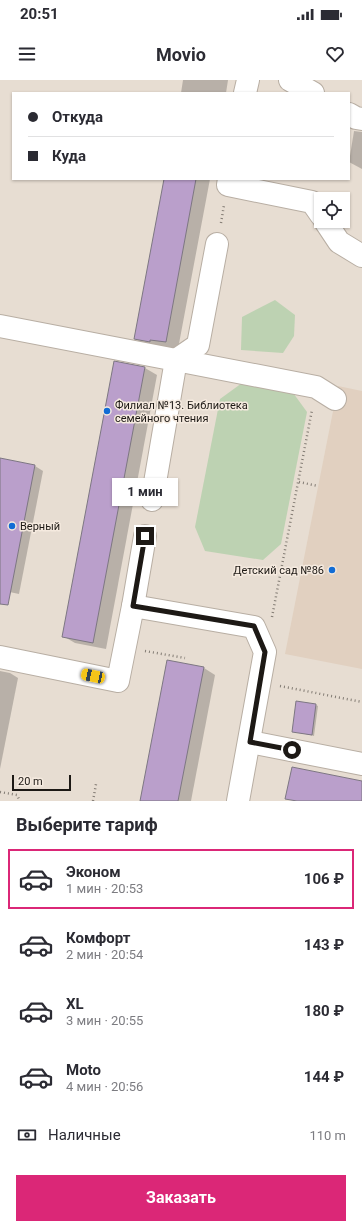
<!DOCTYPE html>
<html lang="ru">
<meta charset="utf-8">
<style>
:root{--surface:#fff;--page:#f2f2f3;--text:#2b2b33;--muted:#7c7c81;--line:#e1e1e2;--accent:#db2777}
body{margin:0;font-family:Roboto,sans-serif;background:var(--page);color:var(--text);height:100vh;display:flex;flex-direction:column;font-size:15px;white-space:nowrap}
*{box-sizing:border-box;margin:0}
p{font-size:13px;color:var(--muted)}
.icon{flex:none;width:22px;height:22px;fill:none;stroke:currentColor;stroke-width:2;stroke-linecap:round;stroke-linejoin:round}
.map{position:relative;height:721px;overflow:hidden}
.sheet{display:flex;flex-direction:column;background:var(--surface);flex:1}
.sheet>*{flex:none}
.banner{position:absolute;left:12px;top:12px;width:338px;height:88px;border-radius:0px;box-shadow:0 1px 3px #0004;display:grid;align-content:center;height:88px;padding:0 16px;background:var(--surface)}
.controls{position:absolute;left:314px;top:112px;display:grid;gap:8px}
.controls a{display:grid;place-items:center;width:36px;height:36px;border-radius:0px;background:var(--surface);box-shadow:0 1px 3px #0004;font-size:20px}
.scale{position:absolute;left:12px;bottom:10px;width:59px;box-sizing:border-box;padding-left:4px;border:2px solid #1d1915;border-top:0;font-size:11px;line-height:14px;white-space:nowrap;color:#1d1915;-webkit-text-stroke:3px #f5eadf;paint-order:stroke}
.end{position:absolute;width:18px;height:18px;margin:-9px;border:5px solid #1d1915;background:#fff;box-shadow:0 0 0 2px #fff}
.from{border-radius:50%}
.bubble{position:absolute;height:28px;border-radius:0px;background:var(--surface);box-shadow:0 1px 3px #0004;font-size:13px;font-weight:700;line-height:28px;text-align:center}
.car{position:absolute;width:12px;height:24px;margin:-12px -6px;border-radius:5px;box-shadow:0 0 3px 1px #0007;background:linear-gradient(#f5c518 24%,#345 0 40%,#f5c518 0 76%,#345 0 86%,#f5c518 0)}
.banner b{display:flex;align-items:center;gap:14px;height:38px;font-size:15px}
.banner b+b{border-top:1px solid var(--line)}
.banner i{width:10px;height:10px;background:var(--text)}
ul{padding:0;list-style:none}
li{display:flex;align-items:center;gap:12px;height:60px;margin:0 8px 6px;padding:0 8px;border:2px solid transparent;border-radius:0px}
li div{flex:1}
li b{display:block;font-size:15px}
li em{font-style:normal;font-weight:700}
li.active{border-color:var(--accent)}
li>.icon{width:36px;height:36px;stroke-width:1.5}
h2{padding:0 16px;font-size:18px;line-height:48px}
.pay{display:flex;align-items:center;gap:10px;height:44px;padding:0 16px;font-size:15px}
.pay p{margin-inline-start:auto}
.button{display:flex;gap:8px;margin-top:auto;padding:8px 16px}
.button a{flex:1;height:46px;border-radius:0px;background:var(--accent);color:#fff;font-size:16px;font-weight:700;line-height:46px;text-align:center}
.status{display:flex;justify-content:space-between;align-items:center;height:28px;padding:0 20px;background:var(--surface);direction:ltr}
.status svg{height:11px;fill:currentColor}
header{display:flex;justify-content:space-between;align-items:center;height:52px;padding:0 16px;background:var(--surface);font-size:18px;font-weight:700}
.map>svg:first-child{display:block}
.built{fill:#e1d0c0}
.green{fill:#bdd2b2}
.shadow{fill:#0003}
.building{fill:#ba9fcb;stroke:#7d7782}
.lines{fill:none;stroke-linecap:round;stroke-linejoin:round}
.minor-casing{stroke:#b8aea3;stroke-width:24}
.path{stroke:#837c74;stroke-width:2.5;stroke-dasharray:1 3;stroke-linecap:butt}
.minor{stroke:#fff;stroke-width:22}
.route{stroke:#1d1915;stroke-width:5}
.poi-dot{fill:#116cd5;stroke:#f5eadf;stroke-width:1.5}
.labels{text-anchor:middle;stroke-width:3;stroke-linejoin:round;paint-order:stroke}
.poi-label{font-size:11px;fill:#1d1915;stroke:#f5eadf;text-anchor:start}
</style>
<div class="status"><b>20:51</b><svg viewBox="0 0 49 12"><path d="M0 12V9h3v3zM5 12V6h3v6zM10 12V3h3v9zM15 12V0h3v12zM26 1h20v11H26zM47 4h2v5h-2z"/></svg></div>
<header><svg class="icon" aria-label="menu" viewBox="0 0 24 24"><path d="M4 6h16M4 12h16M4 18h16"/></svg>Movio<svg class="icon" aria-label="heart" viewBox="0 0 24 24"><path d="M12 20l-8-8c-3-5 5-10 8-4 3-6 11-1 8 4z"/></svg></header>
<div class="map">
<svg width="362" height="721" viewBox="0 0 362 721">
<rect width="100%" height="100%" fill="#e7ddd2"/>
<path class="built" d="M338,306L362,311V589L285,574Z"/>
<g class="green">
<path d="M275,220L295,235L294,256L283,273L241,270L242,237Z"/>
<path d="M242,303L291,310L307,332L281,464L263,480L205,471L195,447L220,319Z"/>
</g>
<g class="shadow">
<path d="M183,0H228L226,13H181Z"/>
<path d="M354,51L362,52V89L349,82Z"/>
<path d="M165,99H210L178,269L163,266L162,269L147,266L135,259Z"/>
<path d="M145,288L157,295L106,569L75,563L63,556Z"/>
<path d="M0,379L35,386L43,391L19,514L0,510Z"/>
<path d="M204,588L215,595L191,721H141Z"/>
<path d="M0,591L10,593L18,598L0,689Z"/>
<path d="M316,625L318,626L314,656L293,651Z"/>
</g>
<g class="building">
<path d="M164,99H196L166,262L150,260V262L134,259Z"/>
<path d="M114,281L145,287L93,563L62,557Z"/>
<path d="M0,378L35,385L8,525L0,524Z"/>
<path d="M167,580L204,587L178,721H140Z"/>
<path d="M296,621L316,624L312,655L292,652Z"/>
<path d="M292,687L362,701V721H297L285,719Z"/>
</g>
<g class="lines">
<g class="minor-casing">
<g id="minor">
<path d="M290,0L313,13"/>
<path d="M245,13L248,0"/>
<path d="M349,34L356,38L362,39"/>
<path d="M229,99L228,105L312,122L321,135"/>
<path d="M325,141L339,162L362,176"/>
<path d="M0,246L176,280L152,420"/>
<path d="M176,280L316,307L335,319"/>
<path d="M176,280L198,265L217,164"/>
<path d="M133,526L145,456"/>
<path d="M0,577L118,601L133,526L254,547L265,572L238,721"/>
<path d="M250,662L362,684"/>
</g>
</g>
<g class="path">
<path d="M221,143L224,125"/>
<path d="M299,402L318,406"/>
<path d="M272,537L312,330"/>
<path d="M145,571L185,578"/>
<path d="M280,606L362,622"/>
<path d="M0,712L17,715L20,721"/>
<path d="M93,721L96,704"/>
</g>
<use href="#minor" class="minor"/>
</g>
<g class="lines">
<path class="route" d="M145,456L133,526L254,546L265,572L250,662L292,670"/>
</g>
<g class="poi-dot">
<circle cx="107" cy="331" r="4"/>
<circle cx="12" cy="446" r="4"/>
<circle cx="332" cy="490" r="4"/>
</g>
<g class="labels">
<g class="poi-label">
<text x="115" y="329">Филиал №13. Библиотека<tspan x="115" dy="13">семейного чтения</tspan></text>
<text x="20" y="450">Верный</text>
<text x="324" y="494" text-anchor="end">Детский сад №86</text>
</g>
</g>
</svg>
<div class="controls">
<a><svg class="icon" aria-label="locate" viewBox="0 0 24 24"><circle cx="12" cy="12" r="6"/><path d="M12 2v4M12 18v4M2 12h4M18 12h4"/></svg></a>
</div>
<div class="scale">20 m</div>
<i class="end from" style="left:292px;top:670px"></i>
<i class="end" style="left:145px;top:456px"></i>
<div class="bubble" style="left:112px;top:398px;width:66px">1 мин</div>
<i class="car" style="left:93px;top:596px;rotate:282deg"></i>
<div class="banner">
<b><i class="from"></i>Откуда</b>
<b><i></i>Куда</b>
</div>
</div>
<section class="sheet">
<h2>Выберите тариф</h2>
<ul>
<li class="active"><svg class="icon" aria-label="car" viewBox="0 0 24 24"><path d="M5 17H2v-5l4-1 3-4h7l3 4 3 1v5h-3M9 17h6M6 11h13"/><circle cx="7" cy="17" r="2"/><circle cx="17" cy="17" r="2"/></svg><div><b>Эконом</b><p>1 мин · 20:53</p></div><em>106 ₽</em></li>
<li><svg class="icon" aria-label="car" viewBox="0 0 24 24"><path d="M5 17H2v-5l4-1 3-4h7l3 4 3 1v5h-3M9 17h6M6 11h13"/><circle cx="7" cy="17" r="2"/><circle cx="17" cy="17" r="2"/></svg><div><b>Комфорт</b><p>2 мин · 20:54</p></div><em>143 ₽</em></li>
<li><svg class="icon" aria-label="car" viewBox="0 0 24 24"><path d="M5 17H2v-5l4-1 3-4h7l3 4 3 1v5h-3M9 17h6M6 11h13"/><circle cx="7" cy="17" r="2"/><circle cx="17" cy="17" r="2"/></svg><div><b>XL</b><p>3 мин · 20:55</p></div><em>180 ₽</em></li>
<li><svg class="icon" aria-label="car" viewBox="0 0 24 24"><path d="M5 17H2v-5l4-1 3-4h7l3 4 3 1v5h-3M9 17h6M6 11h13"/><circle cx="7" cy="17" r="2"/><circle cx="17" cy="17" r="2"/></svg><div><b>Moto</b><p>4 мин · 20:56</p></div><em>144 ₽</em></li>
</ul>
<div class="pay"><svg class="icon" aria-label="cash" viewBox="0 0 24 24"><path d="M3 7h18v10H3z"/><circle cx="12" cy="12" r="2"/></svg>Наличные<p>110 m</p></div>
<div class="button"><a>Заказать</a></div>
</section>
